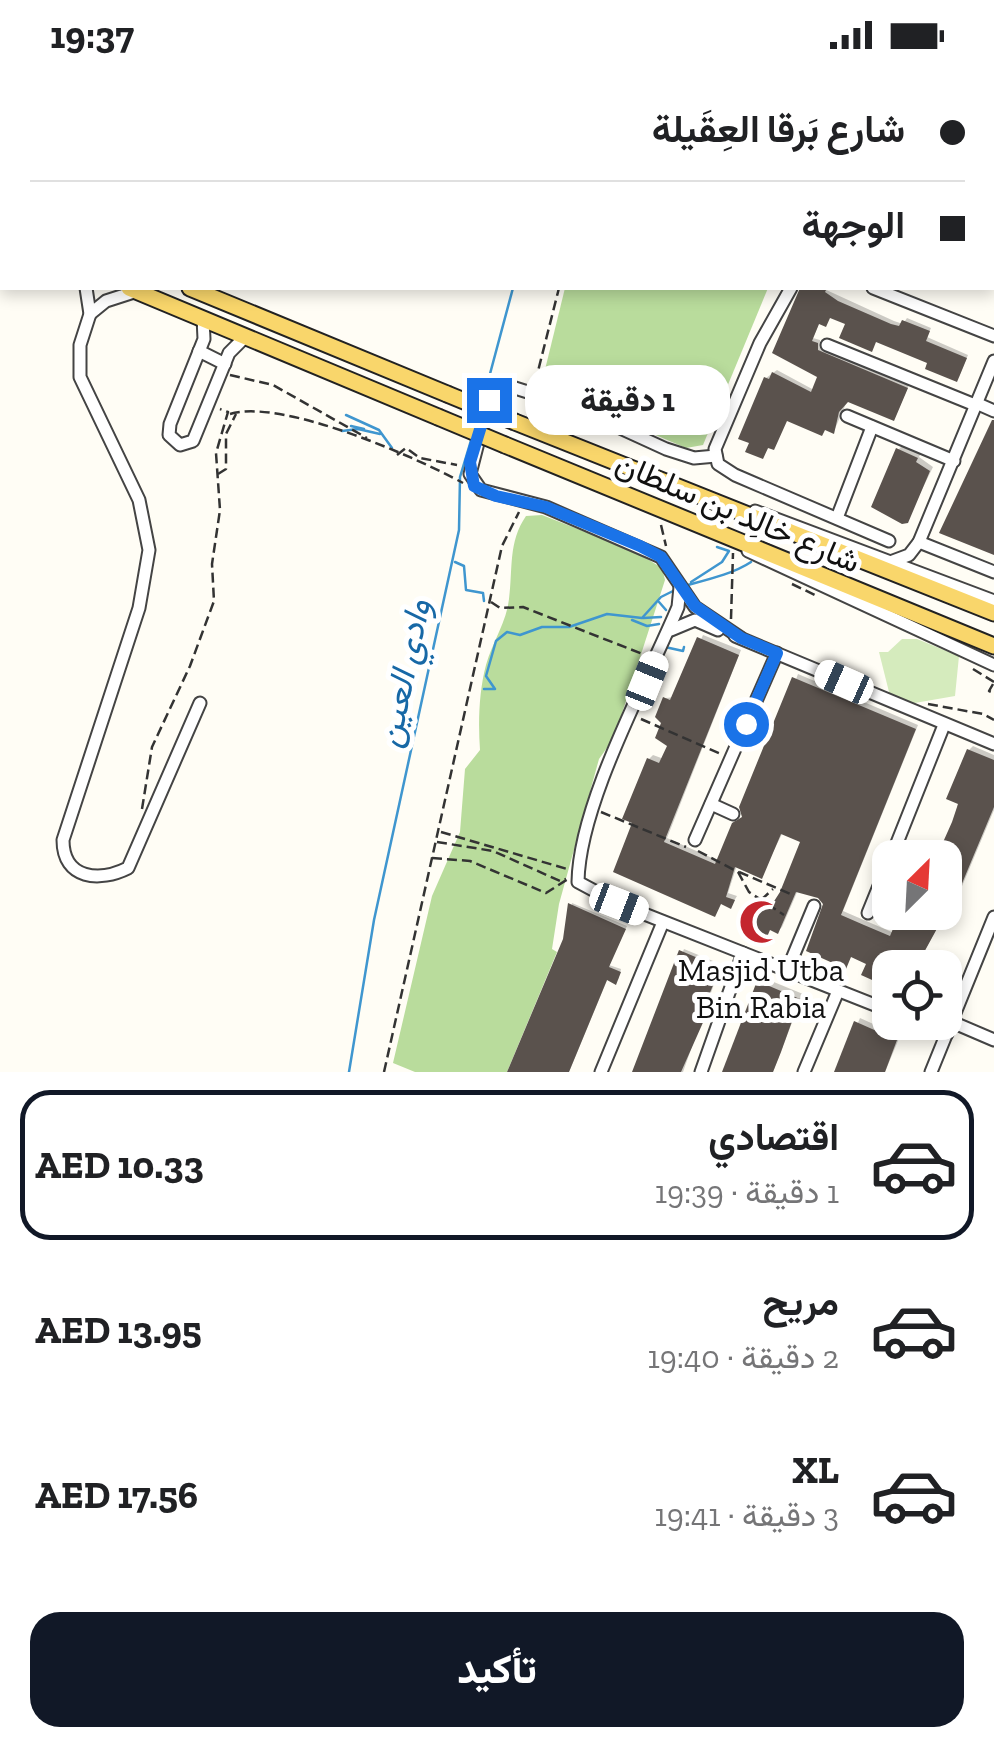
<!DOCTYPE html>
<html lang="ar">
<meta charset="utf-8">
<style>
:root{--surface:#fff;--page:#f6f6f6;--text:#202124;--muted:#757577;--line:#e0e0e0;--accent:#111827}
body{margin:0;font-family:"Zilla Slab",Vazirmatn,serif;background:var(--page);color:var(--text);direction:rtl;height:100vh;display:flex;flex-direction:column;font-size:38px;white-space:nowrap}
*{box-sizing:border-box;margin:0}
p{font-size:32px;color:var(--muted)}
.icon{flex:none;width:55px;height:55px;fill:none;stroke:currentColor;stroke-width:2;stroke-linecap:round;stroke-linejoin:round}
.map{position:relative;height:1002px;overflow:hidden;direction:ltr}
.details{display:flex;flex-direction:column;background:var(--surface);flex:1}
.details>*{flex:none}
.top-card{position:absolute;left:0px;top:0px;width:995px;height:220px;box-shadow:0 5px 15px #0003;direction:rtl;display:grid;align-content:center;height:220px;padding:0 30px;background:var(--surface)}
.needle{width:65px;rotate:24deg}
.fabs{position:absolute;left:872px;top:770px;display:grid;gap:20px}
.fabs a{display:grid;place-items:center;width:90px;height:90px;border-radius:20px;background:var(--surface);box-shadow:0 5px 15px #0003;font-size:50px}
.end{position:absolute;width:45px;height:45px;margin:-22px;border:12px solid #1a73e8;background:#fff;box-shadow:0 0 0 5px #fff}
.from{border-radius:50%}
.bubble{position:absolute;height:70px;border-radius:30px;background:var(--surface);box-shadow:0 5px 15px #0003;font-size:32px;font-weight:800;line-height:70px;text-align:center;direction:rtl}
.car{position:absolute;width:30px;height:60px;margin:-30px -15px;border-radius:12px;box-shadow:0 0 8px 2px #0007;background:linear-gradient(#fff 24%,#345 0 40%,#fff 0 76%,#345 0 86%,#fff 0)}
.top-card b{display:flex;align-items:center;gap:35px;height:95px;font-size:38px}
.top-card b+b{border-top:2px solid var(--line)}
.top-card i{width:25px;height:25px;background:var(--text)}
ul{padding:18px 0 0;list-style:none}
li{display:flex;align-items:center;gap:30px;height:150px;margin:0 20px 15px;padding:0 10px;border:5px solid transparent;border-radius:30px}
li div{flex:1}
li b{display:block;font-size:38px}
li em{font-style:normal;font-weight:800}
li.current{border-color:var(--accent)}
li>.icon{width:90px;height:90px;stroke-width:1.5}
.action{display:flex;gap:20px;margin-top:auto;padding:20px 30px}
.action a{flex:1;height:115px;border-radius:30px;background:var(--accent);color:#fff;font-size:40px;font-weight:800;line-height:115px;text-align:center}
.status{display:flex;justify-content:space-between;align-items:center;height:70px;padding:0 50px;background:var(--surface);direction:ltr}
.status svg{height:28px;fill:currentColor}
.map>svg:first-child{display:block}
.green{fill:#d5ebbd}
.forest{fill:#b9dc9c}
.shadow{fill:#0003}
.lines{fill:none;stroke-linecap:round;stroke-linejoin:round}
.stream{stroke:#3f96cf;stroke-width:2.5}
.building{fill:#5a524d}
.minor-casing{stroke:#444;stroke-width:15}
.major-casing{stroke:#222;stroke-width:19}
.path{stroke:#333;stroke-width:2.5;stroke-dasharray:10 5;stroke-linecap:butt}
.minor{stroke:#fff;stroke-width:11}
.major{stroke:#f9d66b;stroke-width:15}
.major-bridge-casing{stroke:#222;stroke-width:19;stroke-linecap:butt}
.major-bridge{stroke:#f9d66b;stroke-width:15}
.route{stroke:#1a73e8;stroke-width:12}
.labels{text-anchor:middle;stroke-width:10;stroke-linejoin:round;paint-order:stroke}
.street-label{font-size:32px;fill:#111;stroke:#fff}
.poi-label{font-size:32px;fill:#111;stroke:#fff}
.water-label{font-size:35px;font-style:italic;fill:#1768a6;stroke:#fff}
</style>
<div class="status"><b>19:37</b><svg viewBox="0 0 49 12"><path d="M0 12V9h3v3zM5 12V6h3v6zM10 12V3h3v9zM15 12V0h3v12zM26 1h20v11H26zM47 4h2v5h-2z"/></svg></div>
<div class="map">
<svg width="994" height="1002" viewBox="0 0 994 1002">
<rect width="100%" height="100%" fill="#fffdf5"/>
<path class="green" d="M902,569H917L959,586L955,626L909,634L890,626L879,582H888Z"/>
<g class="forest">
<path d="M618,0H872L618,2Z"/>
<path d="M565,218H768L703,375L686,378L541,316Z"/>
<path d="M542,445L634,481L662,498L665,510L614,668L599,689L559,834L552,879L557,882L507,1002H415L393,993L432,826L460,762L465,699L480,680C478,652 479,621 486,595C492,573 507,551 509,529C513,499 508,472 526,446Z"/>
</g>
<g class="shadow">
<path d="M893,0H952L958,2H892Z"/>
<path d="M803,218H822L894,251L903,254L907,248L931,258L927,267L968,285L959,307L831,245L826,254L820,251L813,268L820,270V278L909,315L896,345L848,329L834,361L788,348L765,383L766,308L777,300L814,320L820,306L775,282Z"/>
<path d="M902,376L921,383L919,387L933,397L907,450L898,380Z"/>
<path d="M703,565L741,580L667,768L719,791L744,746L798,604L918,655L843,841L894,863L945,842V788L929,774L933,770L945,775L954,753L969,680L973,676L994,685V740L952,840L945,843L924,882L931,885L925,898H890V914L865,904L869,892L852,885L845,896L820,826L798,820L782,857L778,861L771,858L766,864L758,835L762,831L774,836L803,771L783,762L761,806L737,795L728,823L737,826L731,836L635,751L649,689L653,685L664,689L670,675L664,652L666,628L674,627Z"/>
<path d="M572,833L627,856L609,895L621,899L618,910L608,908L569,1002H511L566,870Z"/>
<path d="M684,879L713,891L712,900L718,903L683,1002H634Z"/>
<path d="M764,908L803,924L773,1002L759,913Z"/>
<path d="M860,948L900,966L885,1002H836Z"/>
</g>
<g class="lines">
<g class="stream">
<path d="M571,2V0"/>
<path d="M483,330L513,218"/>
<path d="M346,345L379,360L392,378"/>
<path d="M351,356L364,359"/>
<path d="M342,361L358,359L380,364"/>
<path d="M455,492L464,496L466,520L483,523L484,531"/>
<path d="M691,512L722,492L729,481L717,477"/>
<path d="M684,516C706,510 733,504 751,492"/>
<path d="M659,532L666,540"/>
<path d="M643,548L661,547"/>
<path d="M632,550L647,556L659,554"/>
<path d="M665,577L683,581L684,577"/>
<path d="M484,619H495L486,606L496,571L507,562L520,565L542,557H569L607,544L642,548L661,527L677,519"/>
<path d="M349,1002L374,850L459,460L460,407L472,367"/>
</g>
</g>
<g class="building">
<path d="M800,218H827L825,222L838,231L891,254L899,256L902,250L930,261L926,271L967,288L957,312L925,299L927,293L876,272L872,282L839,268L845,254L830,248L826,257L819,254L812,271L818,273V280L908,318L894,351L848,332L839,342L834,364L825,360L822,366L787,351L774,380L768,378L763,389L745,382L749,373L738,369L764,307L769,309L772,302L811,322L817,307L772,283Z"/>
<path d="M992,350H994V485L939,463Z"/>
<path d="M896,378L918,388L916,392L930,401L908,453L902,454L871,437Z"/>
<path d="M697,567L739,585L664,772L715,794L732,753L742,747L739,737L792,607L916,659L841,845L864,855L890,866L900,842H945V788H921L927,773L940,779L952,752L958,734L946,729L967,679L994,690V737L945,854V844L922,886L929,889L925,898H890V907L885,905L881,914L861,905L866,894L851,887L846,899L806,881L823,834L818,828L796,822L778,864L770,860L767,867L745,858L756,834L769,839L780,822L800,772L781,764L762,809L735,797L726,827L735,830L731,839L721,834L715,847L613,802L632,753L622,749L647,688L659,693L667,676L655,668L661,653L655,647L663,627L670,630Z"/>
<path d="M568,833L626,859L609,897L621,902L616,915L607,910L569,1002H507L563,869Z"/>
<path d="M679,880L712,894L711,903L717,906L700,946L705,948L681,1002H632Z"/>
<path d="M757,911L800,929L781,982L773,1002H722Z"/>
<path d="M854,951L897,970L885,1002H834Z"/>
</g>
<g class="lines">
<g class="minor-casing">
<g id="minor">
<path d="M981,0L982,2"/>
<path d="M221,2L222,0"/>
<path d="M281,2L282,0"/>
<path d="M315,2L316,0"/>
<path d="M879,2L880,0"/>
<path d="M992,124L994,125"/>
<path d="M0,184L2,182"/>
<path d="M86,218L90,244L80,275V307L139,430L149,480L139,538L63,770C63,810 100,812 128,798L200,633"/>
<path d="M791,218L760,273L715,379L718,394L735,405L889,471"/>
<path d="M873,218L994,266"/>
<path d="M90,244L106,231L137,221"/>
<path d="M203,248L204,269L170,354L169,365L180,375L193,371L229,283L246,266"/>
<path d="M827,275L975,335"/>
<path d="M199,281L225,294"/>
<path d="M976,333L994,341"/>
<path d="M847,346L954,391"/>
<path d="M716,386L694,388L666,379L572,336L515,318L499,322L489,330L470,404L481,420L546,437L661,487L695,537L741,568"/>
<path d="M755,441L994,531"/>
<path d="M837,448L872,357"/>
<path d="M919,472L994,502"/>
<path d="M748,481L994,595"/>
<path d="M893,491L909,485L919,472L994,291"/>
<path d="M680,517L678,537C647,611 579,734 578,812L619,834L890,941"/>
<path d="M671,560L695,550L718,560"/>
<path d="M735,566L994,674"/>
<path d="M711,734L733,744"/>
<path d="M695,770L777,583"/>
<path d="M891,788L944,655"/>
<path d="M868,843L890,789"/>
<path d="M787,901L814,836"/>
<path d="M918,952L947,964"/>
<path d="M952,952L994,970"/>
<path d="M601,1002L663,852"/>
<path d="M701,1002L743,883"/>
<path d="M804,1002L838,921"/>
<path d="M931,1002L994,847"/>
</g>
</g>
<g class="major-casing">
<g id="major">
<path d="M0,141L2,142"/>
<path d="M0,164L2,165"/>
<path d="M129,218L438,347"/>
<path d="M190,218L447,324"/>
<path d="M515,352L994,543"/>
<path d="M505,375L994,576"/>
</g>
</g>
<g class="path">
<path d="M612,2L613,0"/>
<path d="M992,19L994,21"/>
<path d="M0,91L2,92"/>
<path d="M230,305L273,315L367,368"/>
<path d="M535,313L559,218"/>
<path d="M230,344C282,328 418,388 463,413"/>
<path d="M397,385L406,378L420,388L457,395"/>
<path d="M218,404L226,399V364L236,344"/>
<path d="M661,455L666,476"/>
<path d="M792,514L817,526"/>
<path d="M491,532L500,538L523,537L645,585"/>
<path d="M731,549L733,483"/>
<path d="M973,599L994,612"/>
<path d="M993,614L989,621L994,623"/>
<path d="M928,634L983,644L994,650"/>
<path d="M641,649L721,684"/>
<path d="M142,739L152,677L190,596L214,531L212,494L220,440L216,383L228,342L220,339"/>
<path d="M601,742L686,777"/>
<path d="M441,762L567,799"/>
<path d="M437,772L493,781L560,811L566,809"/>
<path d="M698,781L738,802L749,822L784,845"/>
<path d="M432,788L470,791L546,823L568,809"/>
<path d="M739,802L793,825"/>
<path d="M761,830L773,819"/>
<path d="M384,1002L502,476L519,442"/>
</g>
<use href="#minor" class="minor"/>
<use href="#major" class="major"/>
<g class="major-bridge-casing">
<g id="major-bridge">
<path d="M447,324L515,352"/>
<path d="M438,347L505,375"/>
</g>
</g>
<use href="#major-bridge" class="major-bridge"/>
</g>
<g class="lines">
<path class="route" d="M489,330L470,392L474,416L496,426L546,437L640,476L661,487L695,536L741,568L777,583L746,654"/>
</g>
<defs>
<g id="mosque-bare" transform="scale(3.45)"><path d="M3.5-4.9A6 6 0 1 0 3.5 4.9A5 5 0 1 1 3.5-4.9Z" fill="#c4262e" stroke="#fff" stroke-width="2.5" paint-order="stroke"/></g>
</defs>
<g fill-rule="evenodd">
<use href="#mosque-bare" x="761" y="852"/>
</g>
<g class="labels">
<g class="street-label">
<text transform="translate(738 442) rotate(23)" y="11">شارع خالِد بن سلطان</text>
</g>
<g class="poi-label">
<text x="761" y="911">Masjid Utba<tspan x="761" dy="37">Bin Rabia</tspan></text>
</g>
<g class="water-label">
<text transform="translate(403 603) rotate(-78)" y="12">وادي العين</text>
</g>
</g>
</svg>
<div class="fabs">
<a><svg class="needle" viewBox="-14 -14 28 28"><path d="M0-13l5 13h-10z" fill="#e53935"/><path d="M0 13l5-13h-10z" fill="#757577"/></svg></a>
<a><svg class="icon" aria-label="locate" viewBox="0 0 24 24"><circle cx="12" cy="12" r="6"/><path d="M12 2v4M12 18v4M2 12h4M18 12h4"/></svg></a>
</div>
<i class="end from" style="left:746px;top:654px"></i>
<i class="end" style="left:489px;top:330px"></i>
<div class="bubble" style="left:525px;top:295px;width:205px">1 دقيقة</div>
<i class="car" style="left:647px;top:611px;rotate:22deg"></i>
<i class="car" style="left:844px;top:612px;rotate:294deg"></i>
<i class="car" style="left:619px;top:834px;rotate:111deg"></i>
<div class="top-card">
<b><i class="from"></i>شارع بَرقا العِقَيلة</b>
<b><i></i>الوجهة</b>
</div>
</div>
<section class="details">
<ul>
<li class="current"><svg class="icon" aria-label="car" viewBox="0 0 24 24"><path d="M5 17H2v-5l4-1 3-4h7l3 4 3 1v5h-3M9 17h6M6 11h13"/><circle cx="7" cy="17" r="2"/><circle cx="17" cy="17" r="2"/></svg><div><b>اقتصادي</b><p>1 دقيقة · 19:39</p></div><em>AED 10.33</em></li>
<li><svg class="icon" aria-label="car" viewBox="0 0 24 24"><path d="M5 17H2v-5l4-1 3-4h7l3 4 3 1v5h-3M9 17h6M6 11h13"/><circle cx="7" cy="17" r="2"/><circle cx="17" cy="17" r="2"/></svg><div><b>مريح</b><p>2 دقيقة · 19:40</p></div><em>AED 13.95</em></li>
<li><svg class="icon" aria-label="car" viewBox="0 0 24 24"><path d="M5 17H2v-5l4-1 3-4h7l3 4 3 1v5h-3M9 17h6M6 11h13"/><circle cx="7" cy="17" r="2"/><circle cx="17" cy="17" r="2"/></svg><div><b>XL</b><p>3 دقيقة · 19:41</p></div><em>AED 17.56</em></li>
</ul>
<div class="action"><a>تأكيد</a></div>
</section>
